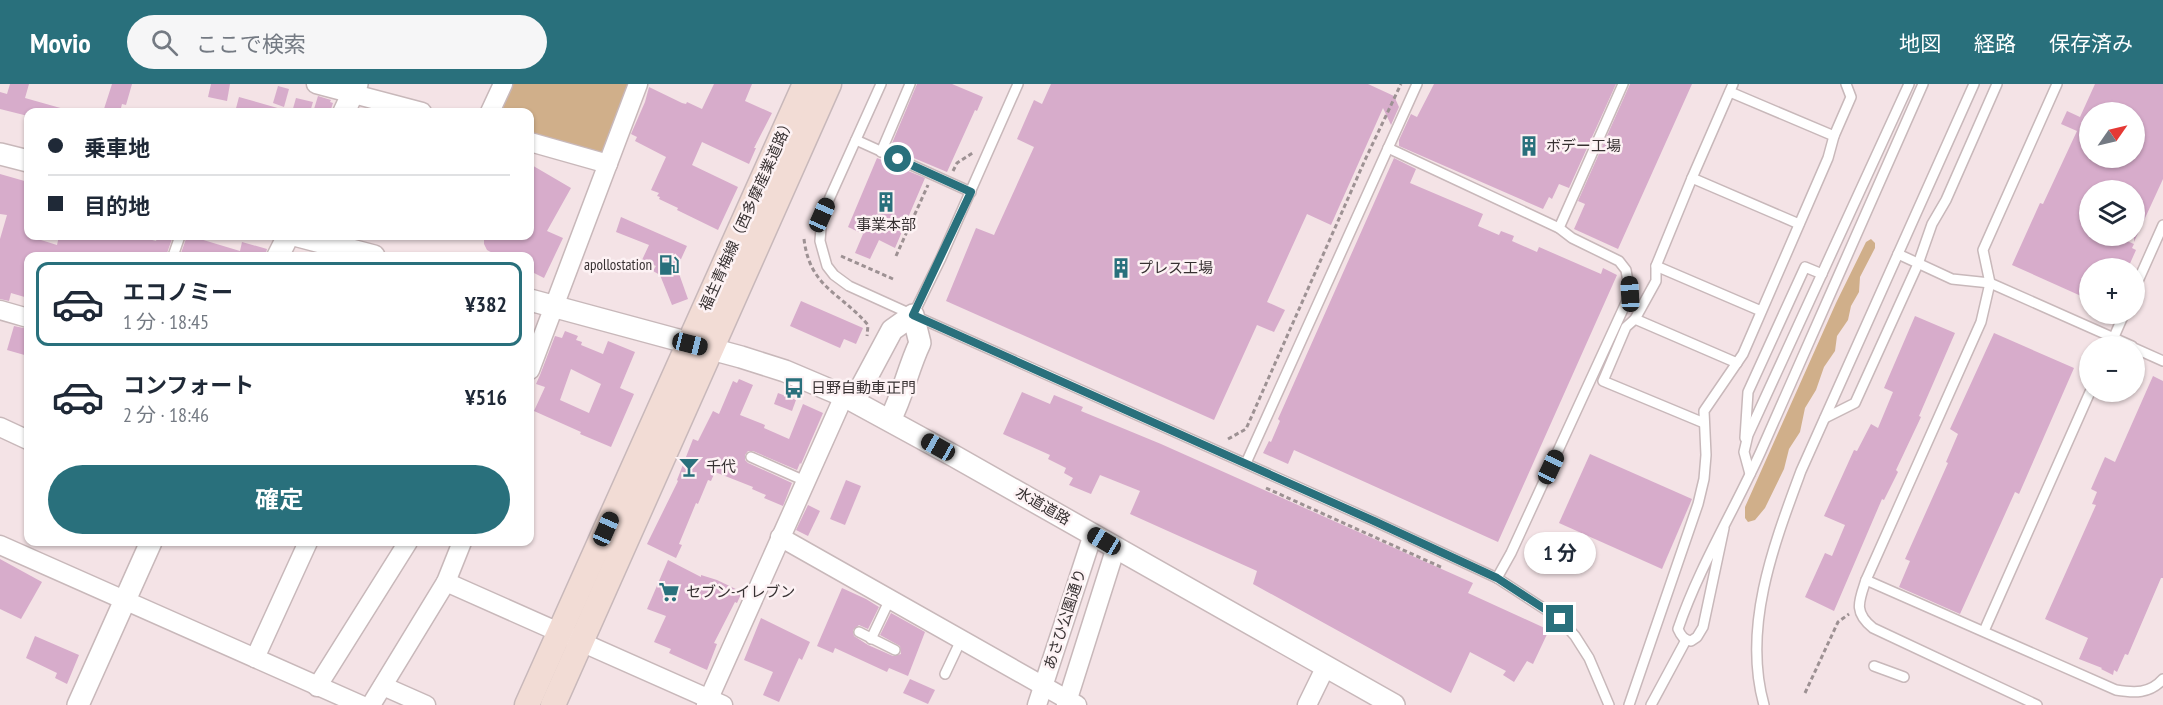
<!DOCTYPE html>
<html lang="ja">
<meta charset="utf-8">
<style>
:root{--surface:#fff;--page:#f6f6f7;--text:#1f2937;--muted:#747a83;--line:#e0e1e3;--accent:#29707c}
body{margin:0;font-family:"PT Sans Narrow","Noto Sans JP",sans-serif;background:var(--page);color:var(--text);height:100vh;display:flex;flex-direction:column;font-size:22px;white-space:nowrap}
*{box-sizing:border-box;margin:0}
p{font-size:20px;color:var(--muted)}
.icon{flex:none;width:33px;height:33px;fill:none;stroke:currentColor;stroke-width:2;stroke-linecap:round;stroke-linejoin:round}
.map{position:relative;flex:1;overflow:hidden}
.drawer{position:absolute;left:24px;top:168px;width:510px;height:294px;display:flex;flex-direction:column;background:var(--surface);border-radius:12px;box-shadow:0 2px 4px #0004}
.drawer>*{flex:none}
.guide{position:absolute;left:24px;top:24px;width:510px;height:132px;border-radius:12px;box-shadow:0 2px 4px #0004;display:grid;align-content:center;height:132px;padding:0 24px;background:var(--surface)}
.needle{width:39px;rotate:56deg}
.controls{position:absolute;left:2079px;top:18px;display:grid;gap:12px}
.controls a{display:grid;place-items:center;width:66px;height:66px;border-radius:50%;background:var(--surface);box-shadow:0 2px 4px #0004;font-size:30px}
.end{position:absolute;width:27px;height:27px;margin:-14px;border:8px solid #29707c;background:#fff;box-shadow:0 0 0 3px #fff}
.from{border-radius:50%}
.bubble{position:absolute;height:42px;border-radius:21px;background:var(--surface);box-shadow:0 2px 4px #0004;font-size:20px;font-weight:700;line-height:42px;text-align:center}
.car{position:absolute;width:18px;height:36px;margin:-18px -9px;border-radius:8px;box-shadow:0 0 4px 2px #0007;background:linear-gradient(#222 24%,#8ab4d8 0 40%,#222 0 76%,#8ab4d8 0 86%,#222 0)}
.guide b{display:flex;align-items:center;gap:21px;height:57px;font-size:22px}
.guide b+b{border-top:2px solid var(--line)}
.guide i{width:15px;height:15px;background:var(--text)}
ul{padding:10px 0 0;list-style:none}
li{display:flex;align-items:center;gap:18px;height:84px;margin:0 12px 9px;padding:0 12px;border:3px solid transparent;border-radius:12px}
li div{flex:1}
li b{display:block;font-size:22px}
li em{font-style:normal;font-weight:700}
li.active{border-color:var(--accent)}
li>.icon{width:54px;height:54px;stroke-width:1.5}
.cta{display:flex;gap:12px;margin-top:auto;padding:12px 24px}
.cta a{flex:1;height:69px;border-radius:36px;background:var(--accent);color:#fff;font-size:24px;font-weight:700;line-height:69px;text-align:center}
header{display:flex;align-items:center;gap:36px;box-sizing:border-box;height:84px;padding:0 30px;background:var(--accent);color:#fff}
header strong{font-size:28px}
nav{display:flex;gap:33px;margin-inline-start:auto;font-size:21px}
.search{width:420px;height:54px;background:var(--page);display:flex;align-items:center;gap:15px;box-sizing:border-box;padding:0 21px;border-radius:33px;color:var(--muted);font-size:22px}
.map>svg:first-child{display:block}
.green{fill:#d0af8a}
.building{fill:#d7accb;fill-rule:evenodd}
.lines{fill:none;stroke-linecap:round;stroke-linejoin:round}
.service-casing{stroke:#c8b8ba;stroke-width:12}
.minor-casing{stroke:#c8b8ba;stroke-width:21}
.tertiary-casing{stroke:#c8b8ba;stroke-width:24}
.secondary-casing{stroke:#c8b8ba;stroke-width:27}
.path{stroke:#9d9193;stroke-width:3;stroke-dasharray:4.5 3;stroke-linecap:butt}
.service{stroke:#fff;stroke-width:9}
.minor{stroke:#fff;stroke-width:18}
.tertiary{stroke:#fff;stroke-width:21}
.secondary{stroke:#f2dcd5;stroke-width:24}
.route{stroke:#29707c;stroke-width:8}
.labels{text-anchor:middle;stroke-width:5;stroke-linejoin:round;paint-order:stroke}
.poi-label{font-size:15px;fill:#373132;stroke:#fdf2f4;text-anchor:start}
.street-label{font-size:15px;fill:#373132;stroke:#fdf2f4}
</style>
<header>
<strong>Movio</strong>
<div class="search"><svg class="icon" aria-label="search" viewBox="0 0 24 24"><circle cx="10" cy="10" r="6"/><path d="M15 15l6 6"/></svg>ここで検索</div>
<nav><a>地図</a><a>経路</a><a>保存済み</a></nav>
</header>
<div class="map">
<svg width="2163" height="621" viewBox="0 0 2163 621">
<rect width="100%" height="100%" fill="#f4e3e6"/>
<g class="green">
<path d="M511,0H630L605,66L599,70L530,50V28H498Z"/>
<path d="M1871,155L1875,159V164L1860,193L1859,208L1851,222L1848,236L1837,252L1835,267L1824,283L1816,306L1805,324L1800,348L1789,365L1784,385L1765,424L1755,436L1748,438L1745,434V423L1836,219L1866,158Z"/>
</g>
<g class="building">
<path d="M10,0H29L25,14L64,25L63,28H28V32L0,25V8L7,10Z"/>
<path d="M112,0H132L126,21L122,20L120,28H103Z"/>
<path d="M211,0H230L227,17L208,13Z"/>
<path d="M714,0H752L745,17L772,29L754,64H756L749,80L702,58L692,81L738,103L718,146L677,126L678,124L659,115L660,113L657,112L659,109L651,106L666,73L635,57L637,53L631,50L645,18L649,3L682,19L686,20L687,18L702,25Z"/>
<path d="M917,0H952L983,13L977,27L975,26L947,88L890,64Z"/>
<path d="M1051,0H1368L1394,12L1399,23L1391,41L1383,24L1331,141L1307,130L1267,218L1285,226L1274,248L1257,241L1214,336L946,217L976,144L994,151L1034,63L1017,55L1034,16L1042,20Z"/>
<path d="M1434,0H1616L1569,104L1559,100L1552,115L1549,113L1543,125L1399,62V56L1411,30L1417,33Z"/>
<path d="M1630,0H1692L1618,165L1574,145L1585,120L1578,117Z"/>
<path d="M2095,0H2163V95L2134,158V106H2090V152H2115L2134,160L2132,164L2136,166L2128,184H2090V216L2012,181L2040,119L2043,120L2077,47L2061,40L2067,27L2080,33ZM2090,28H2134V74H2090Z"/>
<path d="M278,2L289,5L284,23L273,19Z"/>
<path d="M318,12L331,16L330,18L333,19L330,28L314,25Z"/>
<path d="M239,13L281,25L280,28H235Z"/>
<path d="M296,14L313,18L310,28H292Z"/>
<path d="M877,74L925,94L895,164L879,156L870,175L855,169L863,150L848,143Z"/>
<path d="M1394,74L1416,85L1410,99L1483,130L1478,142L1499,151L1501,147L1514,152L1512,157L1537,168L1539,163L1601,190L1603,184L1617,191L1498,458L1294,366L1288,380L1263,369L1269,357L1271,358L1280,337L1278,335Z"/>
<path d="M530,80L571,104L547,147L563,154L544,194L530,187V172H498L487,166L484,160V152H530Z"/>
<path d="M0,90L28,98V152L57,161L59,152H137L156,157L158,152H173L166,172H28V214L11,209L9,217L0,215V155L7,131L0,130Z"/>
<path d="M621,133L687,162L677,184L688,215L672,221L660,191L653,187L656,182L642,176L649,161L616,148Z"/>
<path d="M187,152H201L200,155L240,167L242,158L267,165L265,172H180Z"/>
<path d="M801,217L863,244L856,260L844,255L840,264L790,242Z"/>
<path d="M1915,232L1955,249L1919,332L1921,333L1896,386L1898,388L1884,416L1882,415L1834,527L1805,513L1825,469L1832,472L1845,441L1824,432L1854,366L1857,367L1871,340L1878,344L1893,308L1884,304Z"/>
<path d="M14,242L28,245V272L7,266Z"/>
<path d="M565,247L578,252L576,256L582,258L581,261L603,270L608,257L635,268L620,304L634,310L611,363L580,350L581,348L534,327L545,303L536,300L540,291L555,252L562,254ZM571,285L601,300L589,329L560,316Z"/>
<path d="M1994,249L2074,284L2019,410L2015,408L1960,530L1899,503L1910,477L1905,475L1948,379L1946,378L1958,350L1950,345Z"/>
<path d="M2153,292L2163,297V494H2161L2128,571L2125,570L2117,588L2114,586L2113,591L2101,585L2102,584L2079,575L2088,554L2045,535L2096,421L2092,420L2097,408L2091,405L2105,373L2115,378Z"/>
<path d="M739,295L753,301L740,331L765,341L764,344L789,355L803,320L823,329L801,380L800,379L797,386L753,367H748L745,371V376L748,379L792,399L783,422L764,414L766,411L752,405L753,403L715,388L711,397L708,396L698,420L696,419L679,460L682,461L676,474L647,460L678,397L677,396L693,355L698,357L713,327L719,330L733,297L737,299Z"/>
<path d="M1022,308L1050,320L1054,311L1083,323L1081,327L1161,360L1473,499L1468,509L1549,546L1533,580L1527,577L1514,598L1503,591L1506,587L1470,568L1451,609L1253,500L1257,487L1130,430L1140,407L1100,391L1091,410L1069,401L1073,394L1064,389L1066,384L1048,375L1050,371L1003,350Z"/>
<path d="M778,309L796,316L792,327L774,320Z"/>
<path d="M1590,370L1692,415L1662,485L1559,439Z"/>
<path d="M846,396L861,402L845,441L830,435Z"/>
<path d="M808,421L820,427L808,452L796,446Z"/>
<path d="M0,475L42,498L21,535L0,525Z"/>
<path d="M668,476L701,493V491L717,496L742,508L737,519L735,518L714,559L717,560L707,586L669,569L671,565L654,558L666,532L647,525Z"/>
<path d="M842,504L866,515L879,523L868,545L859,541L853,546L854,552L868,561L893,572L901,570L900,562L880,551L891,529L925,548L908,592L889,584L887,588L835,564L833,569L817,562Z"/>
<path d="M761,534L810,558L802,576L799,574L779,618L763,611L773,588L744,576Z"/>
<path d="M35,552L79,571L67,600L55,594L57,589L26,574Z"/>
<path d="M910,595L935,606L928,620L903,609Z"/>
</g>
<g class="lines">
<g class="service-casing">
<g id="service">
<path d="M881,0L822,131L820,157L827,182L834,191L849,202L913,231L1374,437L1497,494L1560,535L1575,552L1589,574L1609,621"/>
<path d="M1730,8L1834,52"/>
<path d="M856,56L971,108"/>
<path d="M1388,64L1559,144L1572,154L1619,177L1626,186L1630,210L1511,469L1497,494"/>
<path d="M881,68L910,0"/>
<path d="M1692,94L1799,140"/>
<path d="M1559,144L1623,0"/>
<path d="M1898,170L1952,195L1990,199L2132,262"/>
<path d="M173,172L180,152"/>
<path d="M1656,182L1761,227"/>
<path d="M2134,206L2163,141"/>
<path d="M913,231L941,174L1018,0"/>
<path d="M1635,235L1737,279"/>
<path d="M2110,262L2124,230"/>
<path d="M2134,264L2163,277"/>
<path d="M1825,334L1855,319L1918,180L1932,140L1946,116L1997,0"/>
<path d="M1704,339L1603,297L1626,243L1635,235L1656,197V182L1692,94L1733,0"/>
<path d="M1745,354L1748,308L1805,183L1822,190"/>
<path d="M751,373L805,397"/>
<path d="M1246,379L1417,0"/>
<path d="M1750,390L1744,368L1748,351L1909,0"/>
<path d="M1724,444L1703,543L1697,553L1691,557C1684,556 1681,552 1678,545C1699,483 1734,427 1761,367C1816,245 1868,122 1923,0"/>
<path d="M1866,496L2116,606C2134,609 2150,610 2163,595"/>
<path d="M1984,547L2090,308"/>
<path d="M859,548L895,566"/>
<path d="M871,555L890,515"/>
<path d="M1874,582L1904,593"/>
<path d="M945,590L961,556"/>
<path d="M1629,621L1698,420L1704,395L1706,371L1704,327L1743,270L1828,74L1834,52L1851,13L1846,0"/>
<path d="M1651,621L1686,556"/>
<path d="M1764,621C1742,543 1774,460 1801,387L1974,0"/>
<path d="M2037,621L1873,544C1853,528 1859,517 1866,496L1981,238L1990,199L1983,166L2057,0"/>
</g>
</g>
<g class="minor-casing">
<g id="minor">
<path d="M316,0L422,28"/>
<path d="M490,28L503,0"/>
<path d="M530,58L608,80"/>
<path d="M0,226L28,234"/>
<path d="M530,286L638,0"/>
<path d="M0,343L28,356"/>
<path d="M780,453L1077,621"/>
<path d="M0,461L361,621"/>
<path d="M446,498L723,621"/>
<path d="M255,574L308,458"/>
<path d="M383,602L426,621"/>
<path d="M317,603L408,458"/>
<path d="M371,621L446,498L462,458"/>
<path d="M706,621L844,312"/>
<path d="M1037,621L1093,450"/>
<path d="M1066,621L1116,463"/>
<path d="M1307,621L1326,582"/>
</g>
</g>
<g class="tertiary-casing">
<g id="tertiary">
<path d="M344,28L357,0"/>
<path d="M0,70L28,77"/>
<path d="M298,152L374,172"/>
<path d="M278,172L288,152"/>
<path d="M530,216L741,273L785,287L844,312L954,372L1394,621"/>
<path d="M854,317L892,246L913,231L920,259C908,284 903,311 890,336"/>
<path d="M78,621L151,458"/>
</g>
</g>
<g class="secondary-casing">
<g id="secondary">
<path d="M527,621L805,0"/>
<path d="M553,621L829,0"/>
</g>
</g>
<g class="path">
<path d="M953,87L957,79L974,68"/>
<path d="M804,155C810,204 840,208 868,241L867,252"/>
<path d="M841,172L893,195"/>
<path d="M896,172L928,101"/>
<path d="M1228,355L1246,345L1365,76L1401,0"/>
<path d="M1266,404L1443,484"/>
<path d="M1805,609L1838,538L1849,530"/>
</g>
<use href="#service" class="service"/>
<use href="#minor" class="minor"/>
<use href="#tertiary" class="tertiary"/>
<use href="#secondary" class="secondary"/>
</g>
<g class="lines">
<path class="route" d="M898,75L971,108L913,231L1374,437L1497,494L1560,535"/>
</g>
<defs>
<g id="building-bare" transform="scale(1.62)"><path d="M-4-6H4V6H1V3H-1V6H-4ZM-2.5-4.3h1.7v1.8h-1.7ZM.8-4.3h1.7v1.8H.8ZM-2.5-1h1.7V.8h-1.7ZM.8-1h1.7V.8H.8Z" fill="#29707c" stroke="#fdf2f4" stroke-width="2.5" paint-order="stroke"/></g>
<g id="fuel-bare" transform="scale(1.62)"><path d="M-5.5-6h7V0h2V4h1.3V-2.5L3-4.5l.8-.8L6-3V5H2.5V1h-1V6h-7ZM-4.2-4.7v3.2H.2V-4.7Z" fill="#29707c" stroke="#fdf2f4" stroke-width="2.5" paint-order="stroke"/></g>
<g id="bus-bare" transform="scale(1.62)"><path d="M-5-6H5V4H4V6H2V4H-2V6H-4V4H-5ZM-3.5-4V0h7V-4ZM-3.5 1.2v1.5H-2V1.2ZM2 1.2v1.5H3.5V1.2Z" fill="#29707c" stroke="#fdf2f4" stroke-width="2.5" paint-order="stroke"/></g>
<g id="bar-bare" transform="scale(1.62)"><path d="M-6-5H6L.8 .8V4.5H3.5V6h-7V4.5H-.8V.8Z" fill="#29707c" stroke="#fdf2f4" stroke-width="2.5" paint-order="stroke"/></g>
<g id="supermarket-bare" transform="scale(1.62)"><path d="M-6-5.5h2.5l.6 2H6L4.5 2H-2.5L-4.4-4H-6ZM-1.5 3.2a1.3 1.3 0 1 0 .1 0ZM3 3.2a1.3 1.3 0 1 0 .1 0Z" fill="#29707c" stroke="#fdf2f4" stroke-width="2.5" paint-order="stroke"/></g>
</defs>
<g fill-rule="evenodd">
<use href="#building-bare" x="1529" y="62"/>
<use href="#building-bare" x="886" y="118"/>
<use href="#fuel-bare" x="669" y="181"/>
<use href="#building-bare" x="1121" y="184"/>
<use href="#bus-bare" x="794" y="304"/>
<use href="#bar-bare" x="689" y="383"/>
<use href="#supermarket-bare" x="669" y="508"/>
</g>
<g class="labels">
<g class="poi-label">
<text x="1546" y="67">ボデー工場</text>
<text x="886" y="146" text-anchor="middle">事業本部</text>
<text x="652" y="186" text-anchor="end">apollostation</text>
<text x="1138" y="189">プレス工場</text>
<text x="811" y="309">日野自動車正門</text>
<text x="706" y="388">千代</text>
<text x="686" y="513">セブン-イレブン</text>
</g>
<g class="street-label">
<text transform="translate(747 130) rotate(-66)" y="5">福生青梅線（西多摩産業道路）</text>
<text transform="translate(1043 422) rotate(30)" y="5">水道道路</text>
<text transform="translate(1065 535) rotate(-72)" y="5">あさひ公園通り</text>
</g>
</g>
</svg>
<div class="controls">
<a><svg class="needle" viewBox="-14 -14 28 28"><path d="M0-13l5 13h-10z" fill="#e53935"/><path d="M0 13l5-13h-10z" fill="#747a83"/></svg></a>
<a><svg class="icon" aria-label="layers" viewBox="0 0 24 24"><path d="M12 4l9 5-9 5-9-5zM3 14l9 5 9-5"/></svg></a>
<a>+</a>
<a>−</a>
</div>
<i class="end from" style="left:898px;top:75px"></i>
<i class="end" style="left:1560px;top:535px"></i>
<div class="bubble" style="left:1524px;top:448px;width:72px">1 分</div>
<i class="car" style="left:822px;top:131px;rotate:24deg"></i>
<i class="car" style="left:1630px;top:210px;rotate:357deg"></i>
<i class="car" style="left:690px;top:260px;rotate:104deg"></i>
<i class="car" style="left:938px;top:363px;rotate:299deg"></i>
<i class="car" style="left:1551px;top:383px;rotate:25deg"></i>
<i class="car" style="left:606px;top:445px;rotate:24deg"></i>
<i class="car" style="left:1104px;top:457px;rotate:301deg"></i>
<div class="guide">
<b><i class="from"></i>乗車地</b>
<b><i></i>目的地</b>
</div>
<section class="drawer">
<ul>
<li class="active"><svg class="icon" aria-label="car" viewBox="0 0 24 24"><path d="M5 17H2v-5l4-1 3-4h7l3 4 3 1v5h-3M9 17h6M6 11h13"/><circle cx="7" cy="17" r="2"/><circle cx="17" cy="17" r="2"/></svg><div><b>エコノミー</b><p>1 分 · 18:45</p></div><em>¥382</em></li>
<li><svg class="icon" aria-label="car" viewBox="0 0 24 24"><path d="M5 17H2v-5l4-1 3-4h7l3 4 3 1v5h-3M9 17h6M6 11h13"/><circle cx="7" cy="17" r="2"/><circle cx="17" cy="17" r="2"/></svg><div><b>コンフォート</b><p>2 分 · 18:46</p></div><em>¥516</em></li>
</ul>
<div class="cta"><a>確定</a></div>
</section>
</div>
